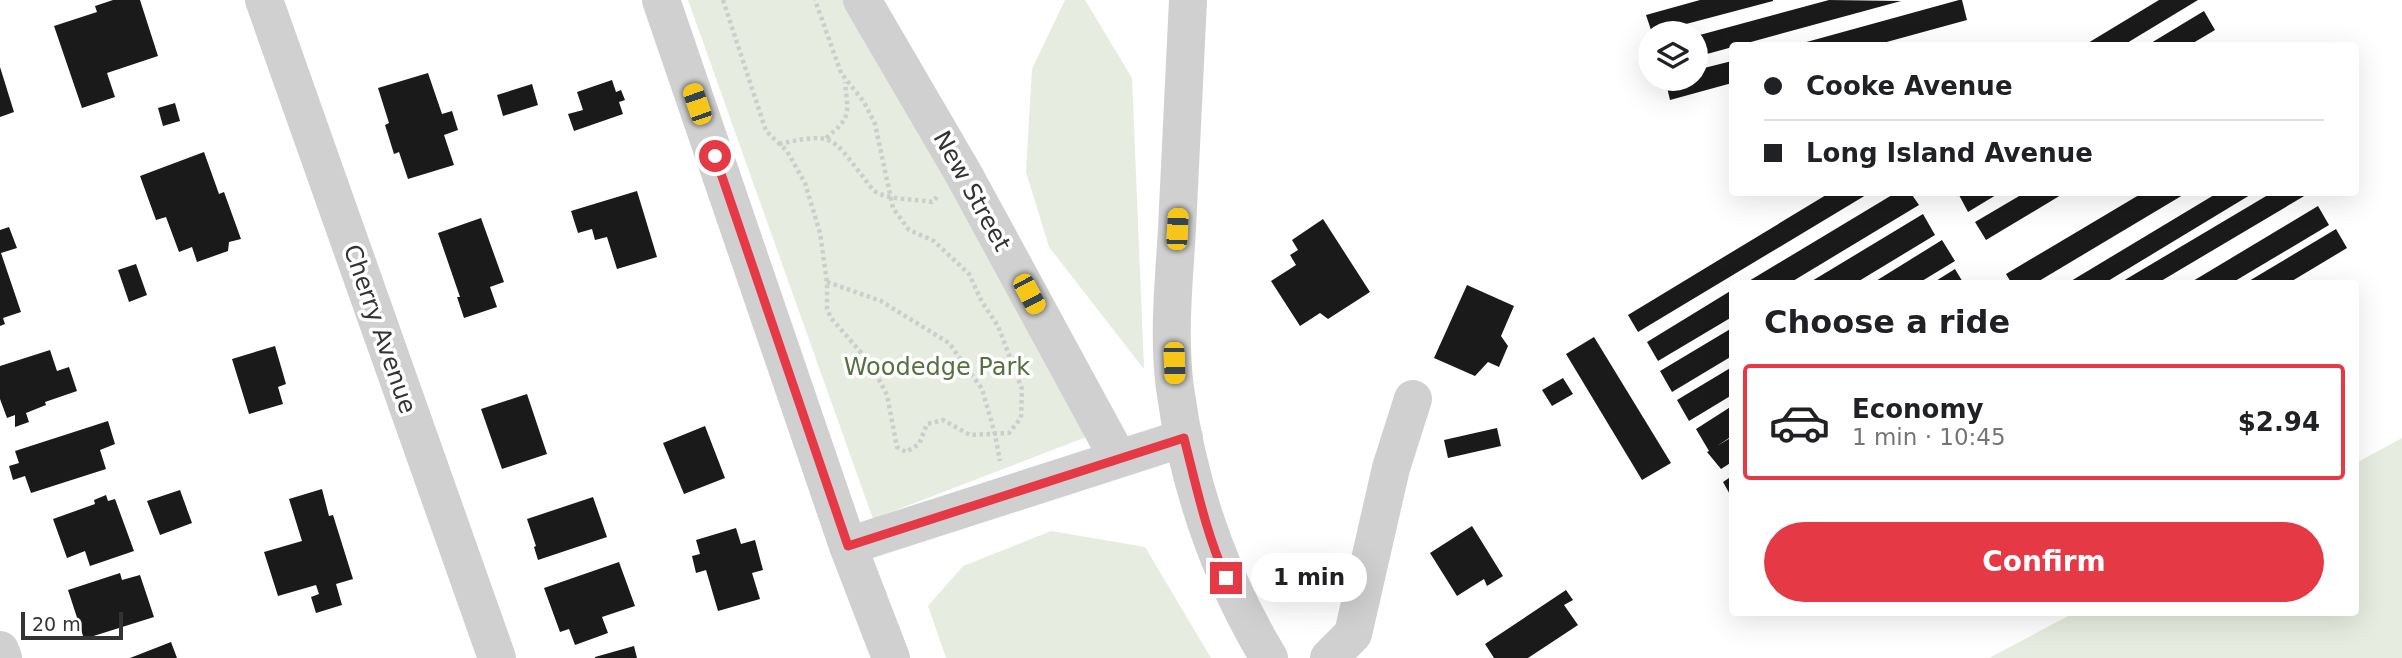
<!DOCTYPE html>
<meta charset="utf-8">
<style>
:root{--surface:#fff;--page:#f2f2f2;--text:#202124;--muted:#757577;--line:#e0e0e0;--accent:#e63946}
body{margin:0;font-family:"DejaVu Sans",sans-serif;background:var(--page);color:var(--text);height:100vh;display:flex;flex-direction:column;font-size:26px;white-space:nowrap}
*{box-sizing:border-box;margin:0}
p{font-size:23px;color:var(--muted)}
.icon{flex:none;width:38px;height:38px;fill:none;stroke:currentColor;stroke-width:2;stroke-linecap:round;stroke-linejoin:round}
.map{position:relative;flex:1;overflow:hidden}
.details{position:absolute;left:1729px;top:280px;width:630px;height:336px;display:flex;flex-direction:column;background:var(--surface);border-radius:7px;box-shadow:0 7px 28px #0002}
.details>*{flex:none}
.top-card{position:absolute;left:1729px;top:42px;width:630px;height:154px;border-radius:7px;box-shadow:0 7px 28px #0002;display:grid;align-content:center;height:154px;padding:0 35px;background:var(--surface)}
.tools{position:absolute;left:1638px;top:21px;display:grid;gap:14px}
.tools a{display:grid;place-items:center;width:70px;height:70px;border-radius:50%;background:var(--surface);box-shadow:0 7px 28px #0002;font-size:35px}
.scale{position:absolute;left:21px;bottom:18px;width:102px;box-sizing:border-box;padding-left:7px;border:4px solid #333;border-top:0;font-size:19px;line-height:24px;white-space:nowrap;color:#333;-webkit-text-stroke:5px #fff;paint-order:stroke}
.end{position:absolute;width:32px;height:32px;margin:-16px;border:9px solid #e63946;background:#fff;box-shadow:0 0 0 4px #fff}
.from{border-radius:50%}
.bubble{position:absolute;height:49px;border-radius:24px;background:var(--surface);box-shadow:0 7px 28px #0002;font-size:23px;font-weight:800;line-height:49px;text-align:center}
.car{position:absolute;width:21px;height:42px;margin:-21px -10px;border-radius:9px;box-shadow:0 0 5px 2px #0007;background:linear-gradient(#f5c518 24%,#345 0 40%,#f5c518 0 76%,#345 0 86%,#f5c518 0)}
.top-card b{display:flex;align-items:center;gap:24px;height:66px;font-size:26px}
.top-card b+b{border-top:2px solid var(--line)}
.top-card i{width:18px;height:18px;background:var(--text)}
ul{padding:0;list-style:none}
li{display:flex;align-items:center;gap:21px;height:116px;margin:0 14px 10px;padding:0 21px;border:4px solid transparent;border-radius:7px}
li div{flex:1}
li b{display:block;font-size:26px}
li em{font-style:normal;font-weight:800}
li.active{border-color:var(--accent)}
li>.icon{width:63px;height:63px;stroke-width:1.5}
h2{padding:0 35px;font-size:32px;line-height:84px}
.action{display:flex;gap:14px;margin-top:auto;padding:14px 35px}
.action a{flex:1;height:80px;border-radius:42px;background:var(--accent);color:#fff;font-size:28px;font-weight:800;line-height:80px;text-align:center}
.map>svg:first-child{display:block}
.green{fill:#e6ecdf}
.building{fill:#1a1a1a}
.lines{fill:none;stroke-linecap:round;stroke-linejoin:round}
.path{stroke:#cdcdcd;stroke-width:4.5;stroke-dasharray:3.5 3.5;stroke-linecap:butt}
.minor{stroke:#d0d0d0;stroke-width:38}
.route{stroke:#e63946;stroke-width:9}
.labels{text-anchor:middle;stroke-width:7;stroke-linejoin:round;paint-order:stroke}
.street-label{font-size:24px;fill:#333;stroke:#fff}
.park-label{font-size:24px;fill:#56703f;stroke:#fff}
</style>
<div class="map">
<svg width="2402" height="658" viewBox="0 0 2402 658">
<rect width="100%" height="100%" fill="#fff"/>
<g class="green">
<path d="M688,0H860L1102,431L873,519Z"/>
<path d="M1065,0H1085L1132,78L1144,369L1049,247L1026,172L1032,69Z"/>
<path d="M2402,438V658H1989L2074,613L2356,612V463Z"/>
<path d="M1051,531L1145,547L1211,658H946L928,606L963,566Z"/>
</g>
<g class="building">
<path d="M113,0H140L158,56L107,73L115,97L82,108L54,26L97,12L95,6Z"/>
<path d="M1700,0H1773V1L1652,33L1646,15Z"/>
<path d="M1829,0L1901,1L1696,57V36Z"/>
<path d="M1959,0H1962L1967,20L1872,46H1792Z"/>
<path d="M2159,0H2198L2122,46H2083Z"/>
<path d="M2204,11L2215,30L2188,46H2146Z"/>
<path d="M1732,61V83L1670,100L1665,79H1696V70Z"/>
<path d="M0,67L14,112L0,117Z"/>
<path d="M428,73L442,114L452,111L458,130L444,135L454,165L408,179L399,152L394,154L385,125L389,123L378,88Z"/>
<path d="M612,80L616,92L621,90L625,100L619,102L623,114L574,131L568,114L583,110L577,92Z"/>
<path d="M532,84L538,105L503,116L497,95Z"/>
<path d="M175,103L180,121L163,126L158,108Z"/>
<path d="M204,152L219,194L224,192L241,239L229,242L228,251L197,262L192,247L179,252L166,217L156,220L140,176Z"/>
<path d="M637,191L657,257L617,269L607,237L595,240L592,229L578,233L571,211Z"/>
<path d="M1831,192H1871L1638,332L1628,315Z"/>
<path d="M1897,192H1910L1919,205L1788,284H1744Z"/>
<path d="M1963,192H2001L1968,212L1959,195Z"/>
<path d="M2026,192H2066L1986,240L1975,222Z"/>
<path d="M2144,192H2188L2034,284H2012L2006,274Z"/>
<path d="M2219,192H2255L2103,284H2066Z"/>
<path d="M2273,192H2311L2156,284H2118Z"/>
<path d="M2318,206L2329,225L2230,284H2188Z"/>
<path d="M1923,214L1935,235L1854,284H1807Z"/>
<path d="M481,218L504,282L490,287L497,307L464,318L457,297H460L438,233Z"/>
<path d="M1323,219L1370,292L1328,319L1320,313L1300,326L1271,281L1296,265L1290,255L1298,250L1292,240Z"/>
<path d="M9,227L17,248L1,253L21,312L3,318L5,324L0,326V230Z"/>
<path d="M2336,229L2347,248L2287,284H2244Z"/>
<path d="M1942,240L1955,261L1917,284H1871Z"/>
<path d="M136,264L147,295L129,302L118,270Z"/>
<path d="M1955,269L1964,284H1931Z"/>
<path d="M1467,285L1514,306L1501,336L1508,346L1499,367L1488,362L1475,376L1434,358Z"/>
<path d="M1732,290V317L1658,361L1647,342Z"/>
<path d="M1732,328V356L1672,392L1660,371Z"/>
<path d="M1594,337L1671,463L1642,480L1566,354Z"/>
<path d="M275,346L286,384L278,387L283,404L249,414L232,359Z"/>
<path d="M50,350L57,371L69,367L77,391L45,402L46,405L26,413L29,422L15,427V415L7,418L0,399V366Z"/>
<path d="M1732,367V395L1689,421L1677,400Z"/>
<path d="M1563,378L1573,394L1552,406L1542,390Z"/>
<path d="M527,394L547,454L502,469L481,409Z"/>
<path d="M1732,406V436L1717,446L1732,437V462L1721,469L1707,452L1709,451L1696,429Z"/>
<path d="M108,421L115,444L100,450L106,469L31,493L25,476L13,480L9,466L19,463L15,451Z"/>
<path d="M705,426L725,478L684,494L663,443Z"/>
<path d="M1497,428L1501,446L1448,458L1444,440Z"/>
<path d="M1732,476V498L1723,482Z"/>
<path d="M322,489L329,516L333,515L353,579L336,584L342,605L316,613L311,597L319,594L316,585L278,596L264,552L302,541L289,499Z"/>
<path d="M180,490L192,523L160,535L147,501Z"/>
<path d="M106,495L108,501L115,499L134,551L90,566L85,551L67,558L53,519L95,504L94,500Z"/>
<path d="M593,497L607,537L538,560L534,547L536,546L527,519Z"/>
<path d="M1472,526L1503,576L1487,586L1484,579L1457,596L1430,553Z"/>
<path d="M736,528L741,544L755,540L763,570L752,573L760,599L718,611L706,570L696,573L692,556L700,554L696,540Z"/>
<path d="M619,562L635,606L602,617L608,633L575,645L569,629L560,632L544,588Z"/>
<path d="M120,573L122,580L140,575L154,617L84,639L68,590Z"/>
<path d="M1566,590L1573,600L1564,605L1578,625L1528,658H1494L1485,644Z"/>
<path d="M171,642L177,658H130Z"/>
<path d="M634,646L637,658H595V657Z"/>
</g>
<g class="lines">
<g class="path">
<path d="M723,0L766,131L787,151L805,183L820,233L827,282V309L831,318L871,364L887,395L897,447L906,452L919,444L927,424L943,420L970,435L1009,433L1021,418L1022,389L998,326L982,302L969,274L934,241L909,230L893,208L875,124L864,102L841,73L815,0"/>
<path d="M826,138C852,117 848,114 845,82"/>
<path d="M779,144C834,132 831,136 864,178C868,183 872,191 878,193C892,200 916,199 932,202L937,197"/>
<path d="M827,282L881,301L949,343L982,389L995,434L1000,461"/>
</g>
<g class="minor">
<path d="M264,0L497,658"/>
<path d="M661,0L848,546L891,658"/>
<path d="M862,0L963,173L1118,458"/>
<path d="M1188,0C1184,76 1181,153 1177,229C1174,281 1168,336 1175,388C1188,485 1219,575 1269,658"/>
<path d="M848,546L1184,438"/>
<path d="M0,650L3,658"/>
<path d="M1329,658L1353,634L1391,468L1413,399"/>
</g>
</g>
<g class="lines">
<path class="route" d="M715,156L848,546L1184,438C1196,485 1206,533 1226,578"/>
</g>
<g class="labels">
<g class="street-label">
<text transform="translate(972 191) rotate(61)" y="8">New Street</text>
<text transform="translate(380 329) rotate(71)" y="8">Cherry Avenue</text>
</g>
<g class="park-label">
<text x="937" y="375">Woodedge Park</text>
</g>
</g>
</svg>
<div class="tools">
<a><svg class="icon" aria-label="layers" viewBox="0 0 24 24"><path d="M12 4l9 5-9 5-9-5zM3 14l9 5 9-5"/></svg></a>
</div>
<div class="scale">20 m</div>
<i class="end from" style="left:715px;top:156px"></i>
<i class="end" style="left:1226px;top:578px"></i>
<div class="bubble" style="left:1251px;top:553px;width:116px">1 min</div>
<i class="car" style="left:697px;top:104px;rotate:341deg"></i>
<i class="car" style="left:1177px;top:229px;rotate:3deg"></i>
<i class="car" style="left:1029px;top:294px;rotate:152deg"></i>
<i class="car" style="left:1174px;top:363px;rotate:178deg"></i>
<div class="top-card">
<b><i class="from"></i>Cooke Avenue</b>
<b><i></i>Long Island Avenue</b>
</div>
<section class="details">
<h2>Choose a ride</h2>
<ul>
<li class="active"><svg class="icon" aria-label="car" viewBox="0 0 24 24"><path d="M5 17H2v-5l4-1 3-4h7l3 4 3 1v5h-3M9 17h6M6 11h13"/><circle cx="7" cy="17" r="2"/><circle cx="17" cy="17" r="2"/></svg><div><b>Economy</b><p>1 min · 10:45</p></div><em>$2.94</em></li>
</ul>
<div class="action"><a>Confirm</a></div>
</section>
</div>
